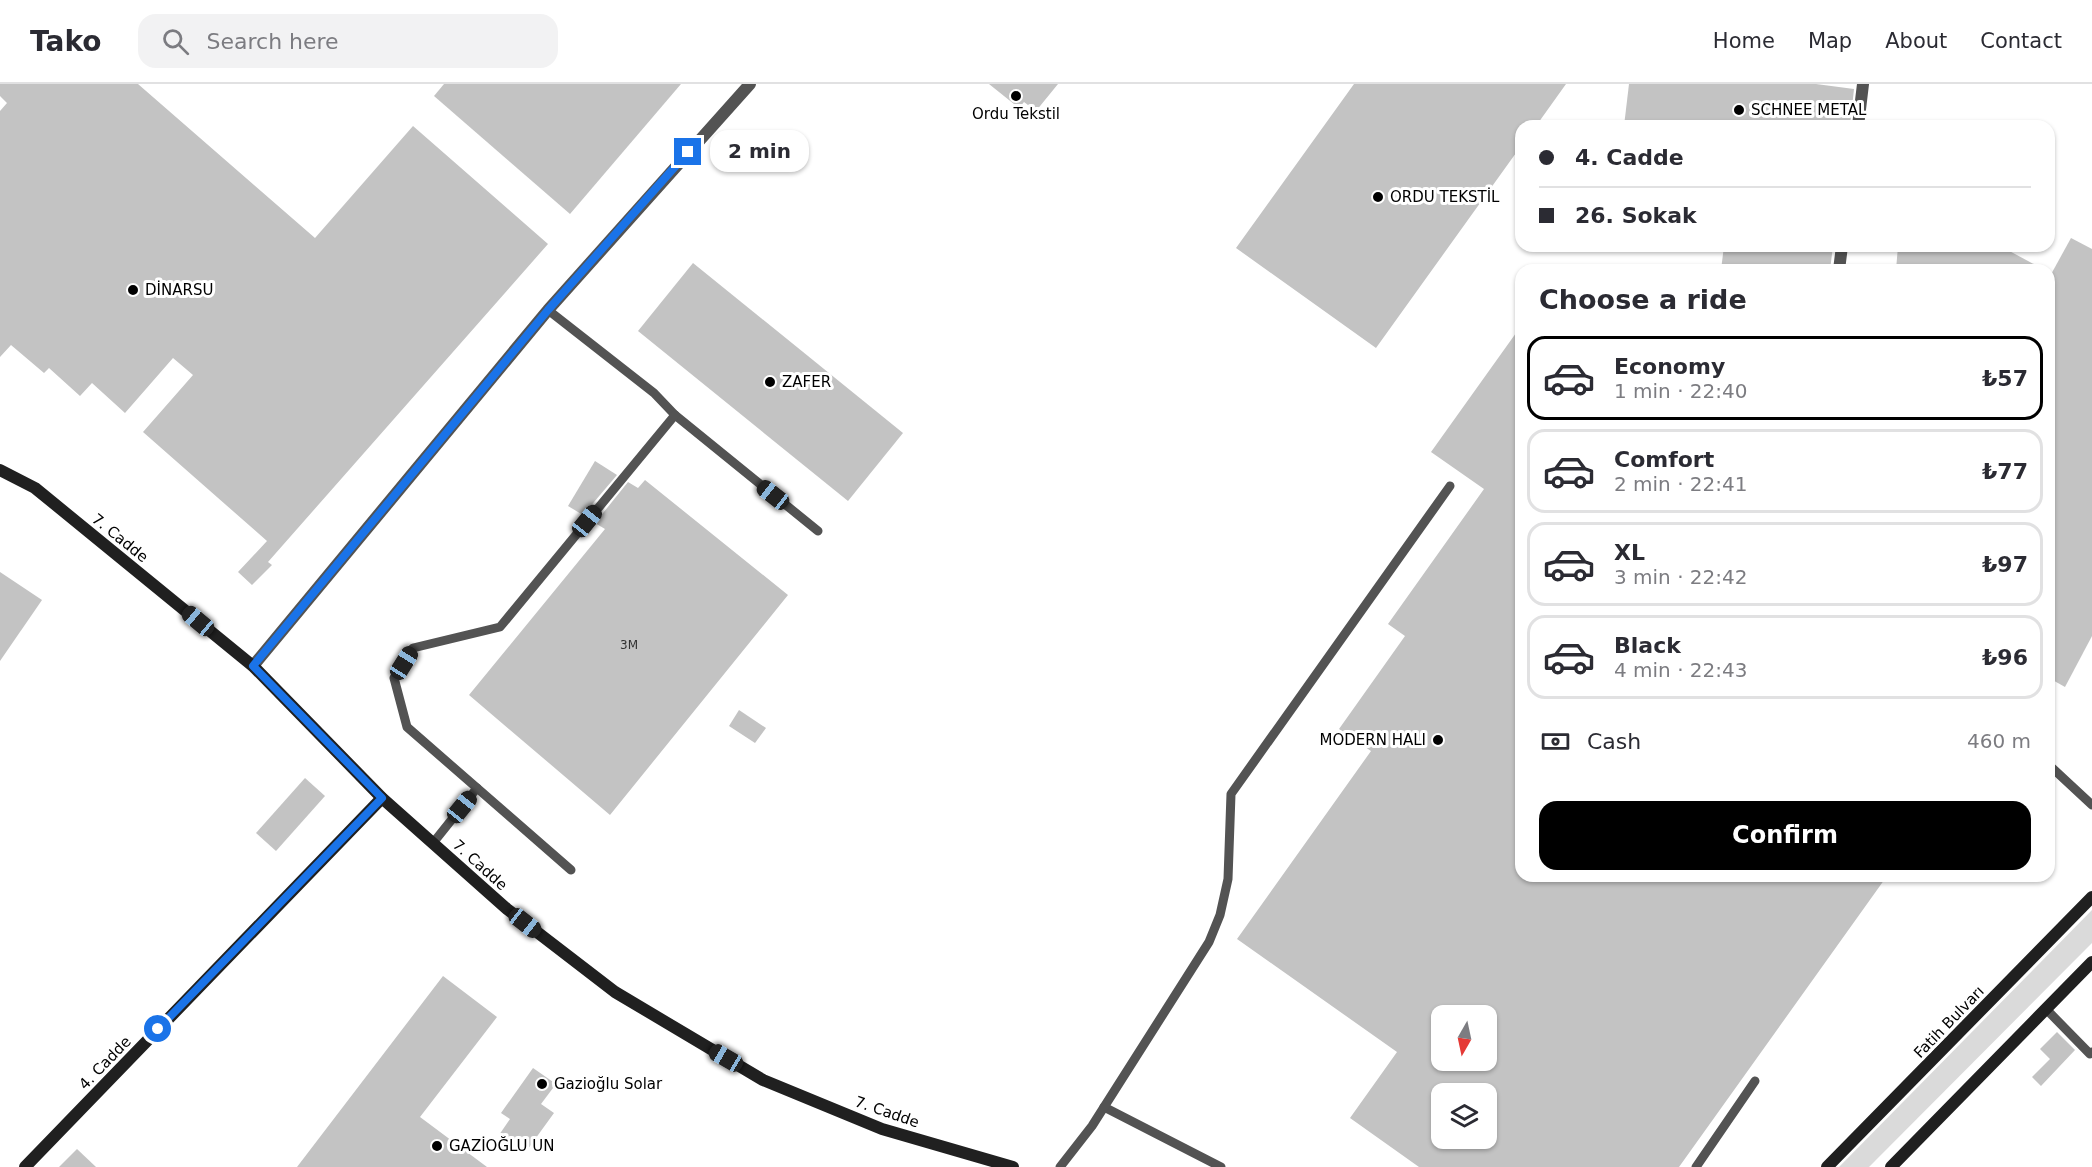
<!DOCTYPE html>
<meta charset="utf-8">
<style>
:root{--surface:#fff;--page:#f2f2f3;--text:#2b2b33;--muted:#7c7c81;--line:#e1e1e2;--accent:#000}
body{margin:0;font-family:"DejaVu Sans",sans-serif;background:var(--page);color:var(--text);height:100vh;display:flex;flex-direction:column;font-size:22px;white-space:nowrap}
*{box-sizing:border-box;margin:0}
p{font-size:20px;color:var(--muted)}
.icon{flex:none;width:33px;height:33px;fill:none;stroke:currentColor;stroke-width:2;stroke-linecap:round;stroke-linejoin:round}
.map{position:relative;flex:1;overflow:hidden}
.panel{position:absolute;left:1515px;top:180px;width:540px;height:618px;display:flex;flex-direction:column;background:var(--surface);border-radius:18px;box-shadow:0 2px 4px #0004}
.panel>*{flex:none}
.top-card{position:absolute;left:1515px;top:36px;width:540px;height:132px;border-radius:18px;box-shadow:0 2px 4px #0004;display:grid;align-content:center;height:132px;padding:0 24px;background:var(--surface)}
.needle{width:39px;rotate:189deg}
.buttons{position:absolute;left:1431px;top:921px;display:grid;gap:12px}
.buttons a{display:grid;place-items:center;width:66px;height:66px;border-radius:12px;background:var(--surface);box-shadow:0 2px 4px #0004;font-size:30px}
.end{position:absolute;width:27px;height:27px;margin:-14px;border:8px solid #1a73e8;background:#fff;box-shadow:0 0 0 3px #fff}
.from{border-radius:50%}
.bubble{position:absolute;height:42px;border-radius:18px;background:var(--surface);box-shadow:0 2px 4px #0004;font-size:20px;font-weight:600;line-height:42px;text-align:center}
.car{position:absolute;width:18px;height:36px;margin:-18px -9px;border-radius:8px;box-shadow:0 0 4px 2px #0007;background:linear-gradient(#222 24%,#8ab4d8 0 40%,#222 0 76%,#8ab4d8 0 86%,#222 0)}
.top-card b{display:flex;align-items:center;gap:21px;height:57px;font-size:22px}
.top-card b+b{border-top:2px solid var(--line)}
.top-card i{width:15px;height:15px;background:var(--text)}
ul{padding:0;list-style:none}
li{display:flex;align-items:center;gap:18px;height:84px;margin:0 12px 9px;padding:0 12px;border:3px solid var(--line);border-radius:18px}
li div{flex:1}
li b{display:block;font-size:22px}
li em{font-style:normal;font-weight:600}
li.on{border-color:var(--accent)}
li>.icon{width:54px;height:54px;stroke-width:1.5}
h2{padding:0 24px;font-size:27px;line-height:72px}
.pay{display:flex;align-items:center;gap:15px;height:66px;padding:0 24px;font-size:22px}
.pay p{margin-inline-start:auto}
.primary-button{display:flex;gap:12px;margin-top:auto;padding:12px 24px}
.primary-button a{flex:1;height:69px;border-radius:18px;background:var(--accent);color:#fff;font-size:24px;font-weight:600;line-height:69px;text-align:center}
header{display:flex;align-items:center;gap:36px;box-sizing:border-box;height:84px;padding:0 30px;background:var(--surface);border-bottom:2px solid var(--line)}
header strong{font-size:28px}
nav{display:flex;gap:33px;margin-inline-start:auto;font-size:21px}
.search{width:420px;height:54px;background:var(--page);display:flex;align-items:center;gap:15px;box-sizing:border-box;padding:0 21px;border-radius:18px;color:var(--muted);font-size:22px}
.map>svg:first-child{display:block}
.green{fill:#dadada}
.building{fill:#c3c3c3;fill-rule:evenodd}
.lines{fill:none;stroke-linecap:round;stroke-linejoin:round}
.lane{stroke:#535353;stroke-width:9}
.street{stroke:#535353;stroke-width:12}
.secondary{stroke:#202020;stroke-width:12}
.route{stroke:#1a73e8;stroke-width:8}
.poi-dot{fill:#000;stroke:#fff;stroke-width:2}
.labels{text-anchor:middle;stroke-width:6;stroke-linejoin:round;paint-order:stroke}
.number-label{font-size:12px;fill:#313131}
.poi-label{font-size:15px;fill:#000;stroke:#fff;text-anchor:start}
.street-label{font-size:15px;fill:#000;stroke:#fff}
</style>
<header>
<strong>Tako</strong>
<div class="search"><svg class="icon" aria-label="search" viewBox="0 0 24 24"><circle cx="10" cy="10" r="6"/><path d="M15 15l6 6"/></svg>Search here</div>
<nav><a>Home</a><a>Map</a><a>About</a><a>Contact</a></nav>
</header>
<div class="map">
<svg width="2092" height="1083" viewBox="0 0 2092 1083">
<rect width="100%" height="100%" fill="#fff"/>
<path class="green" d="M2092,826V859L1869,1083H1839Z"/>
<g class="building">
<path d="M0,0H138L315,154L413,42L548,160L268,478L272,481L252,501L238,488L267,457L143,348L193,291L173,274L125,329L92,299L80,312L49,284L44,289L11,261L0,273V27L7,19L0,12Z"/>
<path d="M444,0H681L570,130L434,12Z"/>
<path d="M989,0H1058L1036,27L1024,18L1019,24Z"/>
<path d="M1354,0H1566L1536,42H1521V62L1376,264L1236,164Z"/>
<path d="M1629,0H1816L1854,5L1850,42H1624Z"/>
<path d="M2071,154L2092,165V552L2065,603L2049,594V194Z"/>
<path d="M1724,162H1833L1830,186H1721Z"/>
<path d="M1898,162H2000L2045,186H1896Z"/>
<path d="M693,179L903,349L848,417L638,247Z"/>
<path d="M1521,242V792H1887L1679,1083H1419L1350,1034L1397,968L1237,855L1371,667L1339,645L1405,552L1388,540L1484,405L1431,368ZM1442,932H1486V976H1442ZM1442,1010H1486V1054H1442Z"/>
<path d="M595,377L617,391L583,431L568,422Z"/>
<path d="M645,396L788,511L610,731L469,611L605,445L595,439L628,398L638,404Z"/>
<path d="M0,488L42,516L0,577Z"/>
<path d="M739,626L766,644L755,659L729,642Z"/>
<path d="M305,694L325,712L276,767L256,749Z"/>
<path d="M443,892L497,933L420,1033L487,1083H297Z"/>
<path d="M2057,948L2075,966L2041,1002L2032,993L2050,975L2040,965Z"/>
<path d="M533,984L556,1000L541,1020L554,1029L525,1069L499,1051L510,1035L501,1029Z"/>
<path d="M77,1065L96,1083H59Z"/>
</g>
<g class="lines">
<g class="lane">
<path d="M548,226L654,309L675,331L818,447"/>
<path d="M2049,681L2092,721"/>
<path d="M433,759L477,704"/>
<path d="M571,786L407,643L394,594L413,564L500,543L675,331"/>
<path d="M2046,925L2090,970L2092,968"/>
<path d="M1104,1023L1221,1083"/>
<path d="M1060,1083L1092,1042L1209,858L1220,831L1228,795L1231,710L1450,402"/>
<path d="M1696,1083L1755,997"/>
</g>
<g class="street">
<path d="M1858,42L1863,0"/>
<path d="M1839,186L1842,162"/>
<path d="M253,582L548,226L750,0"/>
</g>
<g class="secondary">
<path d="M0,386L35,404L253,582L382,714L507,825L615,908L763,996L882,1045L1013,1083"/>
<path d="M25,1083L382,714"/>
<path d="M1827,1083L2092,813"/>
<path d="M1891,1083L2092,878"/>
</g>
</g>
<g class="lines">
<path class="route" d="M158,945L382,714L253,582L548,226L688,68"/>
</g>
<g class="poi-dot">
<circle cx="1016" cy="12" r="6"/>
<circle cx="1739" cy="26" r="6"/>
<circle cx="1378" cy="113" r="6"/>
<circle cx="133" cy="206" r="6"/>
<circle cx="770" cy="298" r="6"/>
<circle cx="1438" cy="656" r="6"/>
<circle cx="542" cy="1000" r="6"/>
<circle cx="437" cy="1062" r="6"/>
</g>
<g class="labels">
<g class="number-label">
<text x="629" y="565">3M</text>
</g>
<g class="poi-label">
<text x="1751" y="31">SCHNEE METAL</text>
<text x="1016" y="35" text-anchor="middle">Ordu Tekstil</text>
<text x="1390" y="118">ORDU TEKSTİL</text>
<text x="145" y="211">DİNARSU</text>
<text x="782" y="303">ZAFER</text>
<text x="1426" y="661" text-anchor="end">MODERN HALI</text>
<text x="554" y="1005">Gazioğlu Solar</text>
<text x="449" y="1067">GAZİOĞLU UN</text>
</g>
<g class="street-label">
<text transform="translate(120 454) rotate(39)" y="5">7. Cadde</text>
<text transform="translate(480 781) rotate(42)" y="5">7. Cadde</text>
<text transform="translate(1949 938) rotate(-46)" y="5">Fatih Bulvarı</text>
<text transform="translate(105 979) rotate(-46)" y="5">4. Cadde</text>
<text transform="translate(887 1028) rotate(19)" y="5">7. Cadde</text>
</g>
</g>
</svg>
<div class="buttons">
<a><svg class="needle" viewBox="-14 -14 28 28"><path d="M0-13l5 13h-10z" fill="#e53935"/><path d="M0 13l5-13h-10z" fill="#7c7c81"/></svg></a>
<a><svg class="icon" aria-label="layers" viewBox="0 0 24 24"><path d="M12 4l9 5-9 5-9-5zM3 14l9 5 9-5"/></svg></a>
</div>
<i class="end from" style="left:158px;top:945px"></i>
<i class="end" style="left:688px;top:68px"></i>
<div class="bubble" style="left:710px;top:46px;width:99px">2 min</div>
<i class="car" style="left:773px;top:411px;rotate:308deg"></i>
<i class="car" style="left:587px;top:437px;rotate:39deg"></i>
<i class="car" style="left:198px;top:537px;rotate:310deg"></i>
<i class="car" style="left:404px;top:579px;rotate:32deg"></i>
<i class="car" style="left:462px;top:723px;rotate:39deg"></i>
<i class="car" style="left:525px;top:839px;rotate:128deg"></i>
<i class="car" style="left:726px;top:974px;rotate:300deg"></i>
<div class="top-card">
<b><i class="from"></i>4. Cadde</b>
<b><i></i>26. Sokak</b>
</div>
<section class="panel">
<h2>Choose a ride</h2>
<ul>
<li class="on"><svg class="icon" aria-label="car" viewBox="0 0 24 24"><path d="M5 17H2v-5l4-1 3-4h7l3 4 3 1v5h-3M9 17h6M6 11h13"/><circle cx="7" cy="17" r="2"/><circle cx="17" cy="17" r="2"/></svg><div><b>Economy</b><p>1 min · 22:40</p></div><em>₺57</em></li>
<li><svg class="icon" aria-label="car" viewBox="0 0 24 24"><path d="M5 17H2v-5l4-1 3-4h7l3 4 3 1v5h-3M9 17h6M6 11h13"/><circle cx="7" cy="17" r="2"/><circle cx="17" cy="17" r="2"/></svg><div><b>Comfort</b><p>2 min · 22:41</p></div><em>₺77</em></li>
<li><svg class="icon" aria-label="car" viewBox="0 0 24 24"><path d="M5 17H2v-5l4-1 3-4h7l3 4 3 1v5h-3M9 17h6M6 11h13"/><circle cx="7" cy="17" r="2"/><circle cx="17" cy="17" r="2"/></svg><div><b>XL</b><p>3 min · 22:42</p></div><em>₺97</em></li>
<li><svg class="icon" aria-label="car" viewBox="0 0 24 24"><path d="M5 17H2v-5l4-1 3-4h7l3 4 3 1v5h-3M9 17h6M6 11h13"/><circle cx="7" cy="17" r="2"/><circle cx="17" cy="17" r="2"/></svg><div><b>Black</b><p>4 min · 22:43</p></div><em>₺96</em></li>
</ul>
<div class="pay"><svg class="icon" aria-label="cash" viewBox="0 0 24 24"><path d="M3 7h18v10H3z"/><circle cx="12" cy="12" r="2"/></svg>Cash<p>460 m</p></div>
<div class="primary-button"><a>Confirm</a></div>
</section>
</div>
